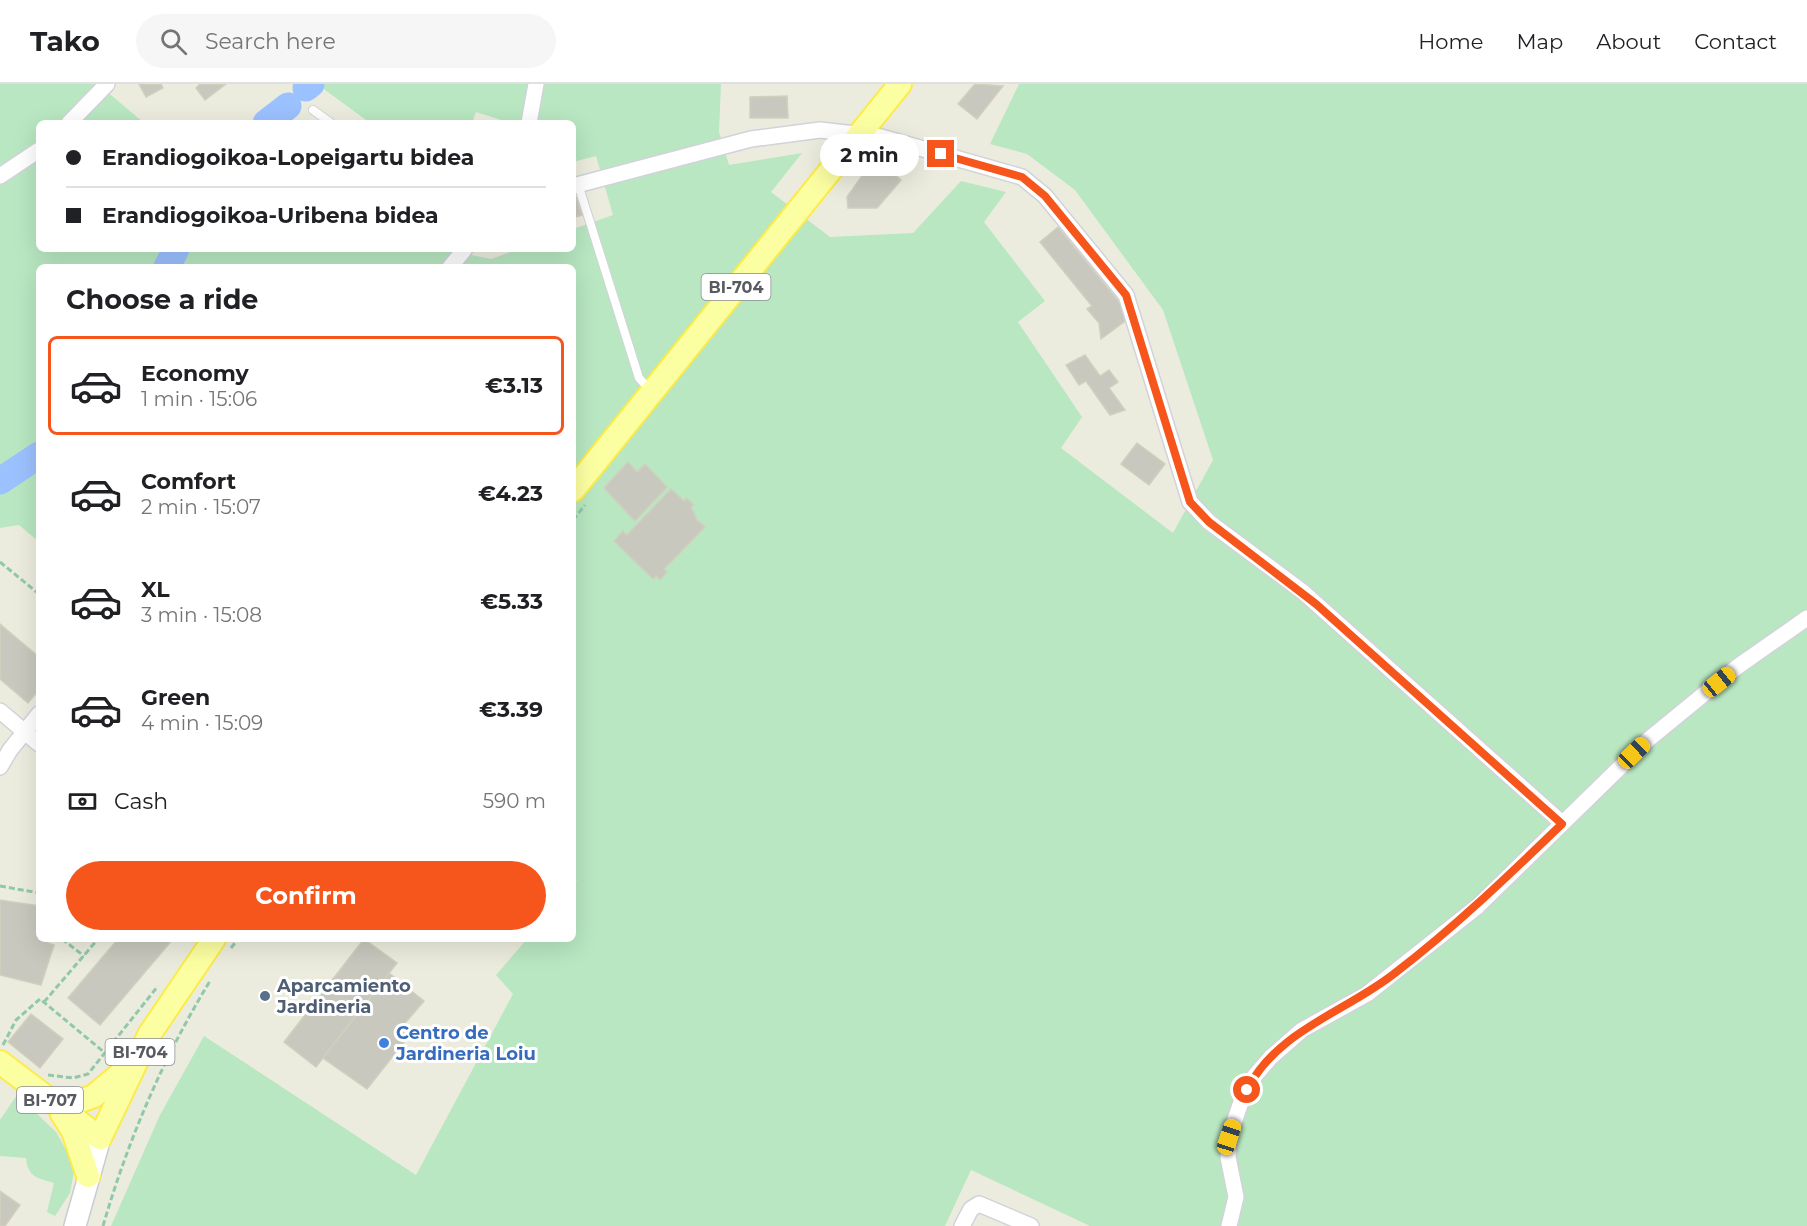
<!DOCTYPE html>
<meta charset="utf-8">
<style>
:root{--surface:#fff;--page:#f6f6f6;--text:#202124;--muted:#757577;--line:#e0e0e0;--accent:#f6561b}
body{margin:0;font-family:Montserrat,sans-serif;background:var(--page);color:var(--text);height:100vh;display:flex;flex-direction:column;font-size:22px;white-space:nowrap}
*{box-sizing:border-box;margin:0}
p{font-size:20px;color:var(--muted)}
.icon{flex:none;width:33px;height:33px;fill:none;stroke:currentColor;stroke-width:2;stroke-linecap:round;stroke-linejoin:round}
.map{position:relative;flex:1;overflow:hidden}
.details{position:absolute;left:36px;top:180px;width:540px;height:678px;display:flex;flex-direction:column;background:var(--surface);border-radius:9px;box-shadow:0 6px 24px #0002}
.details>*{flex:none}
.top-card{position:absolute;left:36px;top:36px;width:540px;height:132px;border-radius:9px;box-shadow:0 6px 24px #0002;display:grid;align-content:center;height:132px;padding:0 30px;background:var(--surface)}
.end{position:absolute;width:27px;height:27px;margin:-14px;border:8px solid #f6561b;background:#fff;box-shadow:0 0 0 3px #fff}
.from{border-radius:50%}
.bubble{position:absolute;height:42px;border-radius:21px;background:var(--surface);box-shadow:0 6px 24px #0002;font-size:20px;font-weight:700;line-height:42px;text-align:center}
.car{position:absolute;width:18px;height:36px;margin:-18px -9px;border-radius:8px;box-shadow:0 0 4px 2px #0007;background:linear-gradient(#f5c518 24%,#345 0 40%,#f5c518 0 76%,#345 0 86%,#f5c518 0)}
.top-card b{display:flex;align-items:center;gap:21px;height:57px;font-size:22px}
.top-card b+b{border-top:2px solid var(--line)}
.top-card i{width:15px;height:15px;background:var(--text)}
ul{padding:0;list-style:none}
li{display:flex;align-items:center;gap:18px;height:99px;margin:0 12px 9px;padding:0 18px;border:3px solid transparent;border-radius:9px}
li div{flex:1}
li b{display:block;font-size:22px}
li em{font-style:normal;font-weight:700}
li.current{border-color:var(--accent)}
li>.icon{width:54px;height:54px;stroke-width:1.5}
h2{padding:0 30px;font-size:27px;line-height:72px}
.pay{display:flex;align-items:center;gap:15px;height:66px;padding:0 30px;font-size:22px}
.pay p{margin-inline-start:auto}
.primary-button{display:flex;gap:12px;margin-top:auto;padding:12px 30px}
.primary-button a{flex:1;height:69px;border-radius:36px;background:var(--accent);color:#fff;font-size:24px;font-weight:700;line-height:69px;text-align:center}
header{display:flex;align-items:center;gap:36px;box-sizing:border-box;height:84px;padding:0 30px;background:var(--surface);border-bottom:2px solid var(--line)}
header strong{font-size:28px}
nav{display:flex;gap:33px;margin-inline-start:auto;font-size:21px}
.search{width:420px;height:54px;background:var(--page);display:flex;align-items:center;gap:15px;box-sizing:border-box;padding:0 21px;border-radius:33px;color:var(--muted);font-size:22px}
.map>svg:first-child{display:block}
.green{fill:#b8e7c1}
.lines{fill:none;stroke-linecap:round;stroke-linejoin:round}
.river{stroke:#9cc1ff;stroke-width:27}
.building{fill:#c9c8be;stroke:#d1cfbd;stroke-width:1.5}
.service-casing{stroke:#d2d3da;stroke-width:10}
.minor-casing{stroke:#d2d3da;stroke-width:18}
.secondary-casing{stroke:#caccd4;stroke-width:24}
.primary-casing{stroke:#fceb48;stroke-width:26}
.path{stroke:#91c8ab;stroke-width:3;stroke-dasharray:6 3;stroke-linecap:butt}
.service{stroke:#fff;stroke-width:8}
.minor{stroke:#fff;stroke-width:15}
.secondary{stroke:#fff;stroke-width:21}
.primary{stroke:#fcffa1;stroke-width:22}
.route{stroke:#f6561b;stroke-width:8}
.service-dot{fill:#5c6f8a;stroke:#fff;stroke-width:2}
.shop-dot{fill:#3f7fe0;stroke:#fff;stroke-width:2}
.labels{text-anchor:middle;stroke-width:6;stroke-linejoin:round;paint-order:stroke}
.shield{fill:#fff;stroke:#8a8c90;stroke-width:1.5}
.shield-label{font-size:16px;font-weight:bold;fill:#585a61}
.service-label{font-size:18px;font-weight:bold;fill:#4e5e75;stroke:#fff;text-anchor:start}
.shop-label{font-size:18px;font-weight:bold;fill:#366cbe;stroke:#fff;text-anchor:start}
</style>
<header>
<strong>Tako</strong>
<div class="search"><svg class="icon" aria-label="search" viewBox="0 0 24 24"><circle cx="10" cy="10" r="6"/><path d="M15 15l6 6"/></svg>Search here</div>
<nav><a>Home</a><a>Map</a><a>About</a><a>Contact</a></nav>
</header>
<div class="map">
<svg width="1807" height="1142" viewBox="0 0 1807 1142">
<rect width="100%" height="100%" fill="#ececde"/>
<g class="green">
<path d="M0,0H98L144,39H39V165H441L491,175L519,165H573V145L613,131L596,72L573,78V39H511L476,28L472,39H370L317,0H721L719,48L729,81L802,69L771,108L830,153L913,149L961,97L1006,108L984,138L1045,217L1018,238L1082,333L1061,364L1173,449L1213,376L1163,226L1075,106L1027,70L990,60L1019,0H1807V1142H1090L971,1086L945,1142H111L160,1031L204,952L416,1091L513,910L496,891L527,855H573V801L577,796L573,793V183H39V458L19,441L0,444Z"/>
<path d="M17,1011L56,1048L75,1082L70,1109L55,1132L47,1128L54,1099C37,1094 28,1093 26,1074L0,1072V1036Z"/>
</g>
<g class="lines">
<g class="river">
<path d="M306,4L311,0"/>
<path d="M266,39L288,22"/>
<path d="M167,183L176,165"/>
<path d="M0,397L39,371"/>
</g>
</g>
<g class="building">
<path d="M139,0H161L163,4L146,13Z"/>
<path d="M200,0H226L205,16L196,4Z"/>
<path d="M975,0L1003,2L977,35L958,20Z"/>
<path d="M787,12L788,34H750V13Z"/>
<path d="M885,81L901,96L877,124H848L847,113L869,82L878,90Z"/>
<path d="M573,113H576L582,131L573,134Z"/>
<path d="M1058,143L1120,219L1128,235L1101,255L1099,239L1087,225L1092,222L1040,158Z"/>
<path d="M1085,271L1100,292L1109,286L1118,298L1109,304L1125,326L1110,331L1086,297L1079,301L1066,281Z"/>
<path d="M1137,359L1165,380L1149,401L1121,380Z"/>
<path d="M628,378L637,388L645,380L667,403L635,437L604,404Z"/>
<path d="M671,405L684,417L686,414L694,421L691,423L697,436L705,443L664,485L667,488L660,496L656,492L653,495L614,457L623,447L627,451Z"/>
<path d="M0,540L39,573V606L28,619L0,595Z"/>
<path d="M0,816L39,822V855H49L48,859L54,861L41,901L0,891Z"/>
<path d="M118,855H173L100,941L68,914Z"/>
<path d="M364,855L397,879L316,983L284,958Z"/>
<path d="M389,889L424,917L400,945L408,953L367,1005L323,974Z"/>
<path d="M31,930L63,955L40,984L8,958Z"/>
<path d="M0,1107L20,1121L5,1142H0Z"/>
</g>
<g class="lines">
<g class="service-casing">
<g id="service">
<path d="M313,26L331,39"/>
<path d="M578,100L639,294L651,307"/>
</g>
</g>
<g class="minor-casing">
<g id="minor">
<path d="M69,39L107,0"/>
<path d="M529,39L536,0"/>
<path d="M0,92L39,66"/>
<path d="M573,102L751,55L820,46L881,53L1022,93L1045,112L1126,211L1190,418L1209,438L1303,508L1562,739"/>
<path d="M450,183L465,165"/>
<path d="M0,627L39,660"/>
<path d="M0,683L10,666L39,630"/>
<path d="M962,1142L971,1125L979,1120L1031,1142"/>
<path d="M1229,1142L1236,1113L1228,1073L1229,1053L1241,1018L1253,994L1271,973L1302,946L1367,910L1478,822L1649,655L1737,583L1807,534"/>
</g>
</g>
<g class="secondary-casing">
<path id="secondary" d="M75,1142L100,1054"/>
</g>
<g class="primary-casing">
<g id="primary">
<path d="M573,406L900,0"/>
<path d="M0,978L100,1054L149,951L214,855"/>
<path d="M61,1024L94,1012L125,986"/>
<path d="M62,1030L73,1047L88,1092"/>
</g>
</g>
<g class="path">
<path d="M573,436L585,421"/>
<path d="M0,478L39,510"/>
<path d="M0,802L39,809"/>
<path d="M62,855L84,872"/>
<path d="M231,864L238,855"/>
<path d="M44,918L98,855"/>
<path d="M3,961L16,936L40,915L105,969"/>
<path d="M48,991L73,994L88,990L158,902"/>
<path d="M103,1142C128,1056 163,974 210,897"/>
</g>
<use href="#service" class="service"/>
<use href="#minor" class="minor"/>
<use href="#secondary" class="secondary"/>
<use href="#primary" class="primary"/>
</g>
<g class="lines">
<path class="route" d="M941,70L1022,93L1045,112L1126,211L1190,418L1209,438L1316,520L1562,740C1508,792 1455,843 1395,889C1346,928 1277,946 1247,1006"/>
</g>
<circle class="service-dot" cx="265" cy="912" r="6"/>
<circle class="shop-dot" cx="384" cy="959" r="6"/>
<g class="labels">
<g class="shield">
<rect x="701.5" y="190" width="69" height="26" rx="4.5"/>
<rect x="105.5" y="955" width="69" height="26" rx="4.5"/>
<rect x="17" y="1003" width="66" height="26" rx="4.5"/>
</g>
<g class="shield-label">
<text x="736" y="209">BI-704</text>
<text x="140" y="974">BI-704</text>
<text x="50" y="1022">BI-707</text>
</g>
<g class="service-label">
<text x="277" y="908">Aparcamiento<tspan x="277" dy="21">Jardineria</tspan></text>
</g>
<g class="shop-label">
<text x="396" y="955">Centro de<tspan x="396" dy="21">Jardineria Loiu</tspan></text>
</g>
</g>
</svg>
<i class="end from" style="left:1247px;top:1006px"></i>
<i class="end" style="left:941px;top:70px"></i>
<div class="bubble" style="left:820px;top:50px;width:99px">2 min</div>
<i class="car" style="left:1719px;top:598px;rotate:51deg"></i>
<i class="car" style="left:1634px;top:669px;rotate:46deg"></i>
<i class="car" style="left:1229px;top:1053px;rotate:18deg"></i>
<div class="top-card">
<b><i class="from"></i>Erandiogoikoa-Lopeigartu bidea</b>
<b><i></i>Erandiogoikoa-Uribena bidea</b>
</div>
<section class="details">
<h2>Choose a ride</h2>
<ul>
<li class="current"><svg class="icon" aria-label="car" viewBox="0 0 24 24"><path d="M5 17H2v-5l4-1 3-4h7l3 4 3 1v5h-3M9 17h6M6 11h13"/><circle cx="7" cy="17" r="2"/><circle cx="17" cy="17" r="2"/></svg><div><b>Economy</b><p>1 min · 15:06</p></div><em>€3.13</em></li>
<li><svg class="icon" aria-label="car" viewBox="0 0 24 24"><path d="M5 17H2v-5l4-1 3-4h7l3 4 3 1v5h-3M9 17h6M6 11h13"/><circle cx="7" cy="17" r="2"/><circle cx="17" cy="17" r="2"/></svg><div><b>Comfort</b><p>2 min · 15:07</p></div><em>€4.23</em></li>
<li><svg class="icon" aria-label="car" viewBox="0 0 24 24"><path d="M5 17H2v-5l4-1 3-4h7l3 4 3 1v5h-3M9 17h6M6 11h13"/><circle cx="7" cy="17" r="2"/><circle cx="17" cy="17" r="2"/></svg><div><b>XL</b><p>3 min · 15:08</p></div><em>€5.33</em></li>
<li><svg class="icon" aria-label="car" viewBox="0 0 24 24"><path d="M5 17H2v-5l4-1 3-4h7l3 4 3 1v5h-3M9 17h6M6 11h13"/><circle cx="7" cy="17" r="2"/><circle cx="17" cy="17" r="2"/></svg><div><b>Green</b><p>4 min · 15:09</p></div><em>€3.39</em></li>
</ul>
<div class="pay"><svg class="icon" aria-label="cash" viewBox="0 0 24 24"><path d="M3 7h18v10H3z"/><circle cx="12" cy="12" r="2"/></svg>Cash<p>590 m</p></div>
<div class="primary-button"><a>Confirm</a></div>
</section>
</div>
